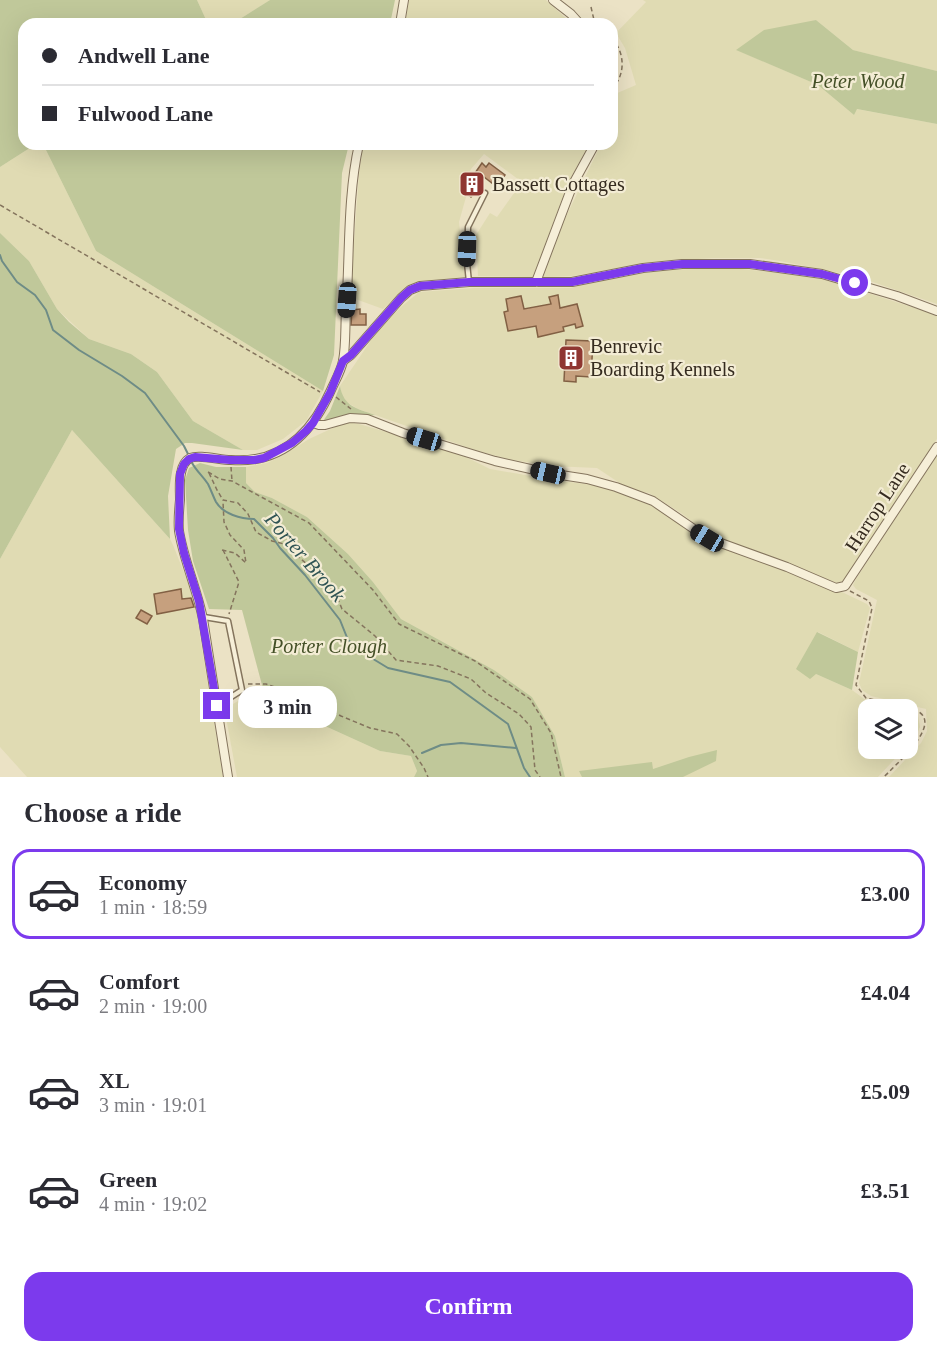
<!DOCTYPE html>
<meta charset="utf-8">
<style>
:root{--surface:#fff;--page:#f2f2f3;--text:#2b2b33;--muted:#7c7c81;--line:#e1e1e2;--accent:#7c3aed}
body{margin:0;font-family:Georgia,serif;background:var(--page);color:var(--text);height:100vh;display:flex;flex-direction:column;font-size:22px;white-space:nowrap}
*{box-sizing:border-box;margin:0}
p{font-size:20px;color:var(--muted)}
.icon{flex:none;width:33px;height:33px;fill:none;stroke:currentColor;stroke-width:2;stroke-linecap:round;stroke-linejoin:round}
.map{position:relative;height:777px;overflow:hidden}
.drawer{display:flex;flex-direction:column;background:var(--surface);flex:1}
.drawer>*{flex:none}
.guide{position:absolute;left:18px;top:18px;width:600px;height:132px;border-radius:18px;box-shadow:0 6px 24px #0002;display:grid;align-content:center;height:132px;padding:0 24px;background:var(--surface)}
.controls{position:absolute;left:858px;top:699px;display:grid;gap:12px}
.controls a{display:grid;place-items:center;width:60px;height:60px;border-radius:12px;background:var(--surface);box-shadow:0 6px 24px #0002;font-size:30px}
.end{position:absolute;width:27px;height:27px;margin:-14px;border:8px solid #7c3aed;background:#fff;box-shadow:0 0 0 3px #fff}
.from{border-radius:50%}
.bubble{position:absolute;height:42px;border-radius:18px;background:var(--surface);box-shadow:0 6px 24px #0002;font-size:20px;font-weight:800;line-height:42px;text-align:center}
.car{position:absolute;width:18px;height:36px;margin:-18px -9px;border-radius:8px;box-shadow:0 0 4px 2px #0007;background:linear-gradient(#222 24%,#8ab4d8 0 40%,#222 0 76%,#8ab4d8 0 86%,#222 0)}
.guide b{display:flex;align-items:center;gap:21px;height:57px;font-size:22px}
.guide b+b{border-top:2px solid var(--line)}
.guide i{width:15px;height:15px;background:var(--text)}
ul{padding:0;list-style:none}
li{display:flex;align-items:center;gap:18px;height:90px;margin:0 12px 9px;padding:0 12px;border:3px solid transparent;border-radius:18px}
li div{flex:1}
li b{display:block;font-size:22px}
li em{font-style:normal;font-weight:800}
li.on{border-color:var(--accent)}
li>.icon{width:54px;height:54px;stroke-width:1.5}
h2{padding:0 24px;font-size:27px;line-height:72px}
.action{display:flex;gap:12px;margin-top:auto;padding:12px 24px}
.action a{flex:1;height:69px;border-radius:18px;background:var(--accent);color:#fff;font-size:24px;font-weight:800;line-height:69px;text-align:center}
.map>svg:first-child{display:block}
.farmland{fill:#e0dbb3}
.green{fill:#c0c89a}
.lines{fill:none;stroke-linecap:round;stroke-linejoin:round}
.stream{stroke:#6e8c86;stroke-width:2}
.building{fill:#c6a07e;stroke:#826044;stroke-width:1.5}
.lane-casing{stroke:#84745d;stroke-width:7}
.street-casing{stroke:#84745d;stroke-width:10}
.path{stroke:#84745d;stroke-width:1.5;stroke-dasharray:4.5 3;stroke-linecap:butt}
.lane{stroke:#f6efd8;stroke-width:4}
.street{stroke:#f6efd8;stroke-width:8}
.route{stroke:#7c3aed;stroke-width:8}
.labels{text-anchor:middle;stroke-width:4.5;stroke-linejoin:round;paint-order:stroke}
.park-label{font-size:20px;font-style:italic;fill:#445027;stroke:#f3ecd4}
.poi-label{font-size:20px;fill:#352b1f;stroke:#f3ecd4;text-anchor:start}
.street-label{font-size:20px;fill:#352b1f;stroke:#f3ecd4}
.water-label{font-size:21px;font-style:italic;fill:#305454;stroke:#f3ecd4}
</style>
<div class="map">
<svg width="937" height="777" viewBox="0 0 937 777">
<rect width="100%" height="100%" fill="#ebe2c5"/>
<g class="farmland">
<path d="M197,0H270L232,24H208Z"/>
<path d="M409,0H546L572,24H405Z"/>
<path d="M643,0H937V71L853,50L816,20L737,50L818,85L854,115L856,109L937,124V304L855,276L780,261L760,258H713L653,262L573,276L542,277L560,229L601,144H612V117L615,94L636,85L625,48L616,33L646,2Z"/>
<path d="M36,144H43L96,251L323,391L306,421L283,439L257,450H243L193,421L157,372L131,354L89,339L57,309L29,261L0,233V167Z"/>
<path d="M363,144H589L569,181L533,277L478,276L476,235L490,213L497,217L522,182L484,154L471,169L462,191L466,197L459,222L465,278L421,283L407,287L383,309L350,297L359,174Z"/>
<path d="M731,268L794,274L827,280L937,315V439L843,581L837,583L710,535L681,513L649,493L630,490L597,468L552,466L507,459L475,450L358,409L345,401L342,395L340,386L378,330L401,307L419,292L474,288H571L583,284L662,270Z"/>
<path d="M346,422L359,424L456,452L490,469L554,480L593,485L626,494L658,508L696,537L844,593L867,604L870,608L858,652L818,632L816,674L852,690L867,701L897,709L868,710V748L904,749L878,777H565L555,736L532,697L494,670L401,619L373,582L348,554L307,517L272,498L255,492L246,483V467L267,463L284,455L309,439Z"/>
<path d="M72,430L170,539L173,545L197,605L200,637L223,777H27L0,747V559Z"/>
<path d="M937,455V777H889L921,743L927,731L926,709L871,696L862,690L859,683L877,600L856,589L853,585L856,579Z"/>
<path d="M254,696L270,701L380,751L411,756L417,771L414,777H237L225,712L228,707L238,701Z"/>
<path d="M908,712L918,715L920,727L916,736L908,745Z"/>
</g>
<g class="green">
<path d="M0,0H197L208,24H24V144H36L0,167Z"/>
<path d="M270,0H395L390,24H232Z"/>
<path d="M816,20L853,50L937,71V124L857,109L854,115L818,85L736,50L764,30Z"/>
<path d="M43,144H349L342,173L334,355L323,391L96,251Z"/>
<path d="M0,233L29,261L57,309L69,322L89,339L131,354L157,372L193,421L243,450L192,443H185L176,449L168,496L170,539L72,430L0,559Z"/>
<path d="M340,386C344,407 356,408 375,415L323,421L330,411Z"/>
<path d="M200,463L216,467H246V483L255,492L272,498L307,517L348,554L373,582L401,619L494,670L532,697L555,736L565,777H414L417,771L411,756L380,751L270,701L269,693L262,685L242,610L209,609L193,561L188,530L185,480L189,468Z"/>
<path d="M817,632L858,652L852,690L816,674L810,679L796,669Z"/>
<path d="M717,750L716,761L683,777H582L579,771L652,762L653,769L689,757Z"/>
</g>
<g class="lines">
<g class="stream">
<path d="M0,255L2,261L17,282L35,295L46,310L53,330L79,350L122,376L145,393L184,446L189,456"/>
<path d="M191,461C196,471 202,475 208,484C211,490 213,496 216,502C223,514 241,519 254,519L273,538L280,548L305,575L340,620L348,640L365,654L388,668L450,682L508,724L524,768L530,777"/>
<path d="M422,753L441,745L461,743L516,748"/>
</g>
</g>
<g class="building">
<path d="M482,163L486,167L489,163L505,175L499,185L493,181L492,183L484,177L474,191L475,192L471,197L464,192L468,187L466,186Z"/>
<path d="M558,295L560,308L577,304L583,326L576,328L575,324L563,327L564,331L538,337L536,326L508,331L504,312L508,311L506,299L521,296L524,309L551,304L549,297Z"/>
<path d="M360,309V314H366V325H351L352,310Z"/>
<path d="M566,340L593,341L591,377L576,376V382L564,381Z"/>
<path d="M181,589L182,599L191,598L194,607L157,614L154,594Z"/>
<path d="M141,610L152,616L147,624L136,618Z"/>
</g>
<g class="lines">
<g class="lane-casing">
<g id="lane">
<path d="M469,282L467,263L468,227L485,193"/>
<path d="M204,617L228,621L242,690L217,706"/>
</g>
</g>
<g class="street-casing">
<g id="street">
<path d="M553,0L571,14L580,24"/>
<path d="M400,24L404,0"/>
<path d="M536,282L573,184L595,144"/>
<path d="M343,361L351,355L401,298L410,290L420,286L469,282H572L643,268L682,264H750L822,274L897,296L937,311"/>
<path d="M313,423L319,425H325L350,418L367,419L403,433L495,461L548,473L587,479L616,487L653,501L707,538L787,567L836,588L845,586L937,447"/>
<path d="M228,777L203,619C197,589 184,561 179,531C178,521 179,510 180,500C180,491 179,481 181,473C182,467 185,461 190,458C199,454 220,460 231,460C281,464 312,433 331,390C335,381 341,371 343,361C346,345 345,327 346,311C350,256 347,198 359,144"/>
</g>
</g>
<g class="path">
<path d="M591,7L594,20L597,24"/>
<path d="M612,38C625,53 626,74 612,89"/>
<path d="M0,205L320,392"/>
<path d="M336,397L351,409"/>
<path d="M231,467L232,481"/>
<path d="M208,472L220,479L232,481L309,523L373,590L399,624L475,661L530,699L551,733L561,777"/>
<path d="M209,473L217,490L223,500L238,503L248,514L256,532L272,541L284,544L326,581L337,597L342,609L375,636L396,660L438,666L471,679L486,693L519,714L531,727L535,770L540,777"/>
<path d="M222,550L235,553L246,563L244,550L230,535L224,522L223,502"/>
<path d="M223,550L239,582L229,614"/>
<path d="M850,591L869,601L872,608L856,685L866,698L916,710C918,711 922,714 923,716C934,732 894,766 884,777"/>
<path d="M248,684H266L308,699L341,716L370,728L397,734L409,746L424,768L428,777"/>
</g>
<use href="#lane" class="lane"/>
<use href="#street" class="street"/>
</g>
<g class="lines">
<path class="route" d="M217,706L199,601L184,553L179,529L180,474L184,464L189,459L195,457L230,460H254L264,458L292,443L306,431L313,423L330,393L343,361L351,355L401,298L410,290L420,286L469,282H572L643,268L682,264H750L822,274L855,283"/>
</g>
<defs>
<g id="building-square" transform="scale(1.35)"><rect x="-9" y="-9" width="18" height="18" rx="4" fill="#8f3631" stroke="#f3ecd4"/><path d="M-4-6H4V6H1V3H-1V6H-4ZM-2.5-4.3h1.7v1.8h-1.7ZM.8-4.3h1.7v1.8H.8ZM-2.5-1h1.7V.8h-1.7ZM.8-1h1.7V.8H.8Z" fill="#fff"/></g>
</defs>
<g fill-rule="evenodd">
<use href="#building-square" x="472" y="184"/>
<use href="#building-square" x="571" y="358"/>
</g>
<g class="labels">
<g class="park-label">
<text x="858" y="88">Peter Wood</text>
<text x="329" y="653">Porter Clough</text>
</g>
<g class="poi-label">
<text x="492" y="191">Bassett Cottages</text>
<text x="590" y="353">Benrevic<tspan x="590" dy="23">Boarding Kennels</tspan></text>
</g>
<g class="street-label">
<text transform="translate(877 507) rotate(-57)" y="7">Harrop Lane</text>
</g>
<g class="water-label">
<text transform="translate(305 557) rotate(49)" y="7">Porter Brook</text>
</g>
</g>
</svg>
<div class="controls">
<a><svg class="icon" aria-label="layers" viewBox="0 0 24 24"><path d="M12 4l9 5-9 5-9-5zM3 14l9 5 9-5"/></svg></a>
</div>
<i class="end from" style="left:855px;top:283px"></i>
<i class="end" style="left:217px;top:706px"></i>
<div class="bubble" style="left:238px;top:686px;width:99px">3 min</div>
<i class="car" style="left:467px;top:249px;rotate:182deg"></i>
<i class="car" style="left:347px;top:300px;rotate:184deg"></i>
<i class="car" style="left:424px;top:439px;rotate:287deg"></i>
<i class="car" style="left:548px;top:473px;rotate:283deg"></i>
<i class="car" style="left:707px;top:538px;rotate:301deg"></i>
<div class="guide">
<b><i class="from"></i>Andwell Lane</b>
<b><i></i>Fulwood Lane</b>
</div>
</div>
<section class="drawer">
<h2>Choose a ride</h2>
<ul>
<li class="on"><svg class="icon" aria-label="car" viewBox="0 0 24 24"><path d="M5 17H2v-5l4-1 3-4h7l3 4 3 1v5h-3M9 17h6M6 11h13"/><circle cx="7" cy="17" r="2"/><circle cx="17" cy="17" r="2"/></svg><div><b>Economy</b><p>1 min · 18:59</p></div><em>£3.00</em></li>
<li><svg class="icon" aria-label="car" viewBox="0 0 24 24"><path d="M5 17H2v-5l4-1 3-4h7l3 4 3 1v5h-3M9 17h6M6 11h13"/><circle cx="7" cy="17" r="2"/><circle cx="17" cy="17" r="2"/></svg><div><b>Comfort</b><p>2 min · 19:00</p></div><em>£4.04</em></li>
<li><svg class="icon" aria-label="car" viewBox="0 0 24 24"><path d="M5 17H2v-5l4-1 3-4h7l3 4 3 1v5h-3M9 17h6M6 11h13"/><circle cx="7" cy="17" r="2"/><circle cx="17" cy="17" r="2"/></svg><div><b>XL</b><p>3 min · 19:01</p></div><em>£5.09</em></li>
<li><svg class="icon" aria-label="car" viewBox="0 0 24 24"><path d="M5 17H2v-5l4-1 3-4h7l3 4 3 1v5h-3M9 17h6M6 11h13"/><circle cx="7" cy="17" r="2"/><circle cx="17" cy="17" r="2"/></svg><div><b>Green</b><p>4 min · 19:02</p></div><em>£3.51</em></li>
</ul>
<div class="action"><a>Confirm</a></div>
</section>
